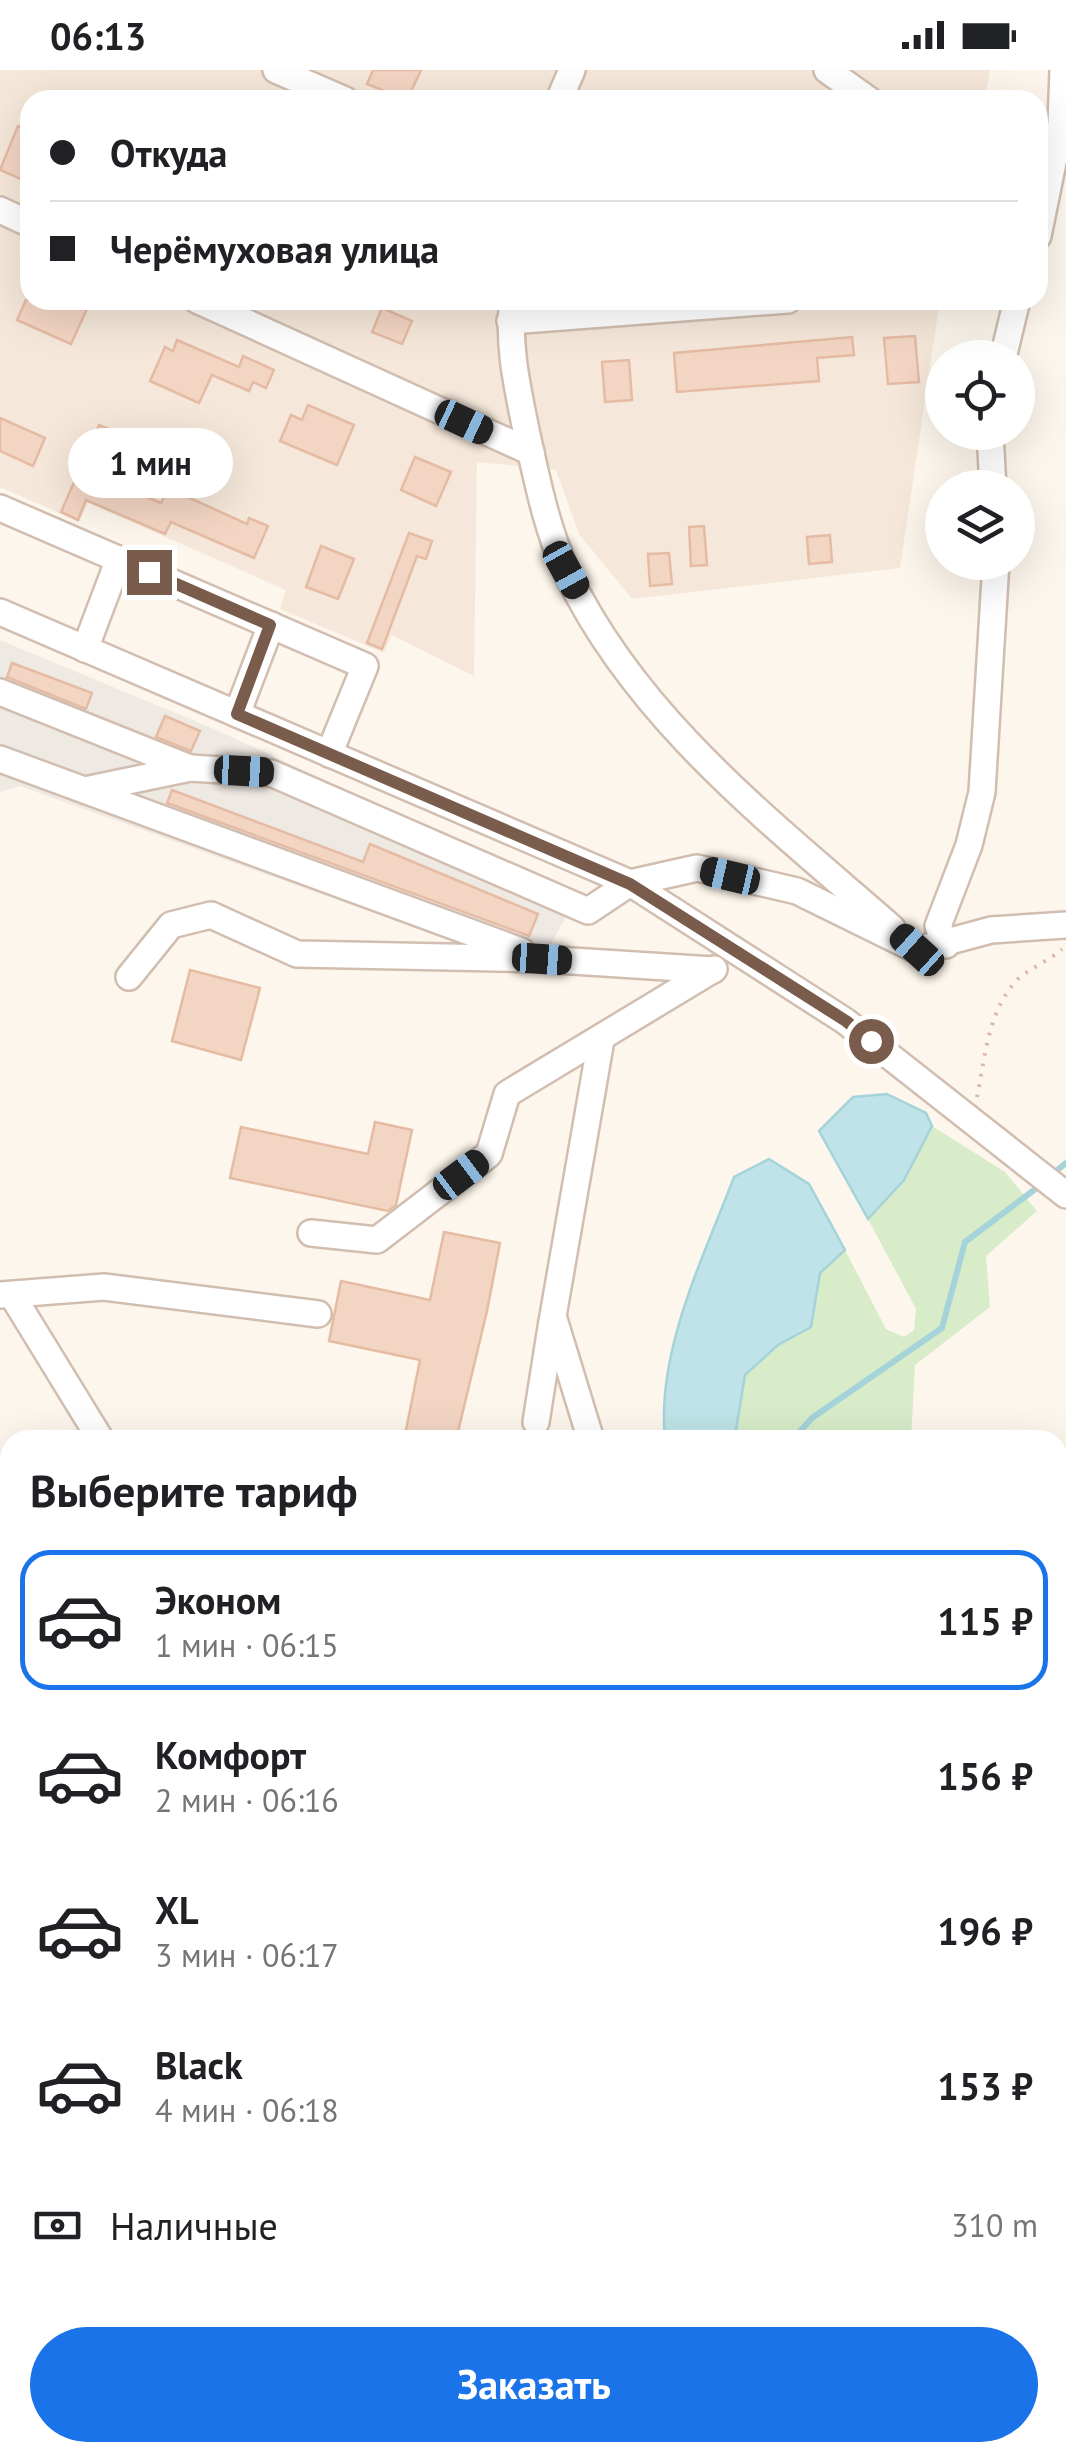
<!DOCTYPE html>
<html lang="ru">
<meta charset="utf-8">
<style>
:root{--surface:#fff;--page:#f6f6f6;--text:#202124;--muted:#757577;--line:#e0e0e0;--accent:#1a73e8}
body{margin:0;font-family:"PT Sans",sans-serif;background:var(--page);color:var(--text);height:100vh;display:flex;flex-direction:column;font-size:38px;white-space:nowrap}
*{box-sizing:border-box;margin:0}
p{font-size:32px;color:var(--muted)}
.icon{flex:none;width:55px;height:55px;fill:none;stroke:currentColor;stroke-width:2;stroke-linecap:round;stroke-linejoin:round}
.map{position:relative;flex:1;overflow:hidden}
.details{position:absolute;left:0px;top:1360px;width:1068px;height:1032px;display:flex;flex-direction:column;background:var(--surface);border-radius:30px 30px 0 0;box-shadow:0 10px 40px #0002}
.details>*{flex:none}
.guide{position:absolute;left:20px;top:20px;width:1028px;height:220px;border-radius:30px;box-shadow:0 10px 40px #0002;display:grid;align-content:center;height:220px;padding:0 30px;background:var(--surface)}
.controls{position:absolute;left:925px;top:270px;display:grid;gap:20px}
.controls a{display:grid;place-items:center;width:110px;height:110px;border-radius:50%;background:var(--surface);box-shadow:0 10px 40px #0002;font-size:50px}
.end{position:absolute;width:45px;height:45px;margin:-22px;border:12px solid #7a5c4d;background:#fff;box-shadow:0 0 0 5px #fff}
.from{border-radius:50%}
.bubble{position:absolute;height:70px;border-radius:35px;background:var(--surface);box-shadow:0 10px 40px #0002;font-size:32px;font-weight:800;line-height:70px;text-align:center}
.car{position:absolute;width:30px;height:60px;margin:-30px -15px;border-radius:12px;box-shadow:0 0 8px 2px #0007;background:linear-gradient(#222 24%,#8ab4d8 0 40%,#222 0 76%,#8ab4d8 0 86%,#222 0)}
.guide b{display:flex;align-items:center;gap:35px;height:95px;font-size:38px}
.guide b+b{border-top:2px solid var(--line)}
.guide i{width:25px;height:25px;background:var(--text)}
ul{padding:0;list-style:none}
li{display:flex;align-items:center;gap:30px;height:140px;margin:0 20px 15px;padding:0 10px;border:5px solid transparent;border-radius:30px}
li div{flex:1}
li b{display:block;font-size:38px}
li em{font-style:normal;font-weight:800}
li.active{border-color:var(--accent)}
li>.icon{width:90px;height:90px;stroke-width:1.5}
h2{padding:0 30px;font-size:45px;line-height:120px}
.pay{display:flex;align-items:center;gap:25px;height:110px;padding:0 30px;font-size:38px}
.pay p{margin-inline-start:auto}
.button{display:flex;gap:20px;margin-top:auto;padding:20px 30px}
.button a{flex:1;height:115px;border-radius:60px;background:var(--accent);color:#fff;font-size:40px;font-weight:800;line-height:115px;text-align:center}
.status{display:flex;justify-content:space-between;align-items:center;height:70px;padding:0 50px;background:var(--surface);direction:ltr}
.status svg{height:28px;fill:currentColor}
.map>svg:first-child{display:block}
.residential{fill:#f5e8da}
.industrial{fill:#efe9e4}
.green{fill:#d8ecc9}
.water{fill:#bfe3e8;stroke:#a5d3da;stroke-width:2.5}
.lines{fill:none;stroke-linecap:round;stroke-linejoin:round}
.stream{stroke:#a5d3da;stroke-width:6}
.building{fill:#f3d5c3;stroke:#e6bba3;stroke-width:2.5}
.minor-casing{stroke:#d1beb0;stroke-width:30}
.major-casing{stroke:#dad1cd;stroke-width:38}
.path{stroke:#d9b8a5;stroke-width:4;stroke-dasharray:2.5 8;stroke-linecap:butt}
.minor{stroke:#fff;stroke-width:25}
.major{stroke:#fbd9a5;stroke-width:32}
.route{stroke:#7a5c4d;stroke-width:12}
</style>
<div class="status"><b>06:13</b><svg viewBox="0 0 49 12"><path d="M0 12V9h3v3zM5 12V6h3v6zM10 12V3h3v9zM15 12V0h3v12zM26 1h20v11H26zM47 4h2v5h-2z"/></svg></div>
<div class="map">
<svg width="1066" height="2392" viewBox="0 0 1066 2392">
<rect width="100%" height="100%" fill="#fdf6ec"/>
<path class="residential" d="M0,0H990L985,30H30V230H940L900,498L632,529L579,464L556,400L477,392L474,606L392,565L384,583L280,539L286,520L88,433L79,452L0,417Z"/>
<g class="industrial">
<path d="M0,570L214,659L577,826L550,876L463,875L20,716L0,722Z"/>
<path d="M1058,2102L1066,2105V2392H530L541,2382H1058Z"/>
</g>
<g class="green">
<path d="M932,1056L1005,1102L1037,1141L986,1186L990,1237L915,1295L911,1370H723L736,1360L745,1305L778,1275L811,1257L820,1203L845,1180L886,1259L904,1267L914,1260L916,1239L868,1149L904,1110Z"/>
<path d="M1058,1867L1066,1869V2001L1058,2005Z"/>
</g>
<g class="water">
<path d="M887,1024L926,1043L932,1056L904,1110L868,1149L819,1061L853,1027Z"/>
<path d="M769,1089L809,1114L845,1180L820,1203L811,1257L778,1275L745,1305L736,1360L723,1370H665C656,1281 703,1189 734,1107Z"/>
</g>
<g class="lines">
<g class="stream">
<path d="M1051,1105L1066,1093"/>
<path d="M792,1370L812,1348L942,1258L965,1172L1042,1114"/>
<path d="M0,2090L10,2086"/>
</g>
</g>
<g class="building">
<path d="M373,0H421L407,30L367,14Z"/>
<path d="M18,56L30,61V113L0,100Z"/>
<path d="M26,230H91L71,274L17,250Z"/>
<path d="M382,238L412,251L402,274L372,262Z"/>
<path d="M915,266L919,312L888,314L884,268Z"/>
<path d="M852,267L854,285L817,288L819,311L677,322L674,283Z"/>
<path d="M177,270L239,297L243,286L274,300L266,318L253,312L249,321L212,305L199,333L150,311L165,277L173,281Z"/>
<path d="M629,290L632,330L605,332L602,292Z"/>
<path d="M308,335L354,355L337,395L280,371L291,345L302,350Z"/>
<path d="M0,348L45,368L33,396L0,381Z"/>
<path d="M99,355L116,362L97,405L161,433L168,418L247,454L249,448L268,456L254,488L171,452L165,464L86,430L78,450L61,442Z"/>
<path d="M415,387L451,402L436,436L401,420Z"/>
<path d="M704,456L707,495L691,496L689,457Z"/>
<path d="M409,463L432,471L426,489L417,486L382,579L367,573Z"/>
<path d="M830,465L832,492L809,494L807,467Z"/>
<path d="M321,476L354,489L338,529L306,517Z"/>
<path d="M669,483L672,514L650,516L648,484Z"/>
<path d="M12,593L92,623L86,639L7,607Z"/>
<path d="M165,646L200,661L191,681L156,667Z"/>
<path d="M172,720L363,792L370,774L538,844L529,866L167,733Z"/>
<path d="M190,900L260,918L241,990L172,971Z"/>
<path d="M375,1052L412,1060L396,1135L388,1141L230,1108L241,1057L368,1084Z"/>
<path d="M444,1162L500,1173L487,1241L456,1370H404L420,1290L329,1271L341,1211L430,1230Z"/>
</g>
<g class="lines">
<g class="minor-casing">
<g id="minor">
<path d="M276,0L345,30"/>
<path d="M827,0L869,30"/>
<path d="M559,30L572,0"/>
<path d="M0,140L30,154"/>
<path d="M1038,166L1061,53L1063,0"/>
<path d="M197,230L531,382"/>
<path d="M513,230C507,275 518,320 527,365C537,410 547,460 567,503C637,650 772,753 892,858"/>
<path d="M510,251L788,230"/>
<path d="M1003,288L1017,230"/>
<path d="M990,362L993,418"/>
<path d="M0,438L365,596L329,684"/>
<path d="M0,542L630,813L845,951L1066,1125"/>
<path d="M85,579L119,489"/>
<path d="M0,622L190,698"/>
<path d="M237,644L271,555"/>
<path d="M0,689L521,881"/>
<path d="M85,720L190,698L271,703L588,841L630,813L697,798L797,821L917,880L991,860L1066,855"/>
<path d="M946,875L938,856L969,775L982,722L996,492"/>
<path d="M129,907L171,855L211,845L297,884L541,889L713,900"/>
<path d="M311,1163L377,1170L489,1084L507,1024L714,899"/>
<path d="M0,1225L104,1217L318,1244"/>
<path d="M12,1225L101,1370"/>
<path d="M536,1352L552,1251"/>
<path d="M591,1370L553,1246L601,970"/>
</g>
</g>
<g class="major-casing">
<g id="major">
<path d="M0,1893L10,1905"/>
<path d="M426,2382L434,2392"/>
</g>
</g>
<path class="path" d="M977,1027C985,987 988,941 1017,910C1027,900 1049,891 1062,879"/>
<use href="#minor" class="minor"/>
<use href="#major" class="major"/>
</g>
<g class="lines">
<path class="route" d="M149,502L270,555L237,644L630,814L846,951L871,971"/>
</g>
</svg>
<div class="controls">
<a><svg class="icon" aria-label="locate" viewBox="0 0 24 24"><circle cx="12" cy="12" r="6"/><path d="M12 2v4M12 18v4M2 12h4M18 12h4"/></svg></a>
<a><svg class="icon" aria-label="layers" viewBox="0 0 24 24"><path d="M12 4l9 5-9 5-9-5zM3 14l9 5 9-5"/></svg></a>
</div>
<i class="end from" style="left:871px;top:971px"></i>
<i class="end" style="left:149px;top:502px"></i>
<div class="bubble" style="left:68px;top:358px;width:165px">1 мин</div>
<i class="car" style="left:464px;top:352px;rotate:115deg"></i>
<i class="car" style="left:566px;top:500px;rotate:151deg"></i>
<i class="car" style="left:244px;top:701px;rotate:93deg"></i>
<i class="car" style="left:730px;top:806px;rotate:283deg"></i>
<i class="car" style="left:917px;top:880px;rotate:312deg"></i>
<i class="car" style="left:542px;top:889px;rotate:94deg"></i>
<i class="car" style="left:461px;top:1105px;rotate:53deg"></i>
<div class="guide">
<b><i class="from"></i>Откуда</b>
<b><i></i>Черёмуховая улица</b>
</div>
<section class="details">
<h2>Выберите тариф</h2>
<ul>
<li class="active"><svg class="icon" aria-label="car" viewBox="0 0 24 24"><path d="M5 17H2v-5l4-1 3-4h7l3 4 3 1v5h-3M9 17h6M6 11h13"/><circle cx="7" cy="17" r="2"/><circle cx="17" cy="17" r="2"/></svg><div><b>Эконом</b><p>1 мин · 06:15</p></div><em>115 ₽</em></li>
<li><svg class="icon" aria-label="car" viewBox="0 0 24 24"><path d="M5 17H2v-5l4-1 3-4h7l3 4 3 1v5h-3M9 17h6M6 11h13"/><circle cx="7" cy="17" r="2"/><circle cx="17" cy="17" r="2"/></svg><div><b>Комфорт</b><p>2 мин · 06:16</p></div><em>156 ₽</em></li>
<li><svg class="icon" aria-label="car" viewBox="0 0 24 24"><path d="M5 17H2v-5l4-1 3-4h7l3 4 3 1v5h-3M9 17h6M6 11h13"/><circle cx="7" cy="17" r="2"/><circle cx="17" cy="17" r="2"/></svg><div><b>XL</b><p>3 мин · 06:17</p></div><em>196 ₽</em></li>
<li><svg class="icon" aria-label="car" viewBox="0 0 24 24"><path d="M5 17H2v-5l4-1 3-4h7l3 4 3 1v5h-3M9 17h6M6 11h13"/><circle cx="7" cy="17" r="2"/><circle cx="17" cy="17" r="2"/></svg><div><b>Black</b><p>4 мин · 06:18</p></div><em>153 ₽</em></li>
</ul>
<div class="pay"><svg class="icon" aria-label="cash" viewBox="0 0 24 24"><path d="M3 7h18v10H3z"/><circle cx="12" cy="12" r="2"/></svg>Наличные<p>310 m</p></div>
<div class="button"><a>Заказать</a></div>
</section>
</div>
